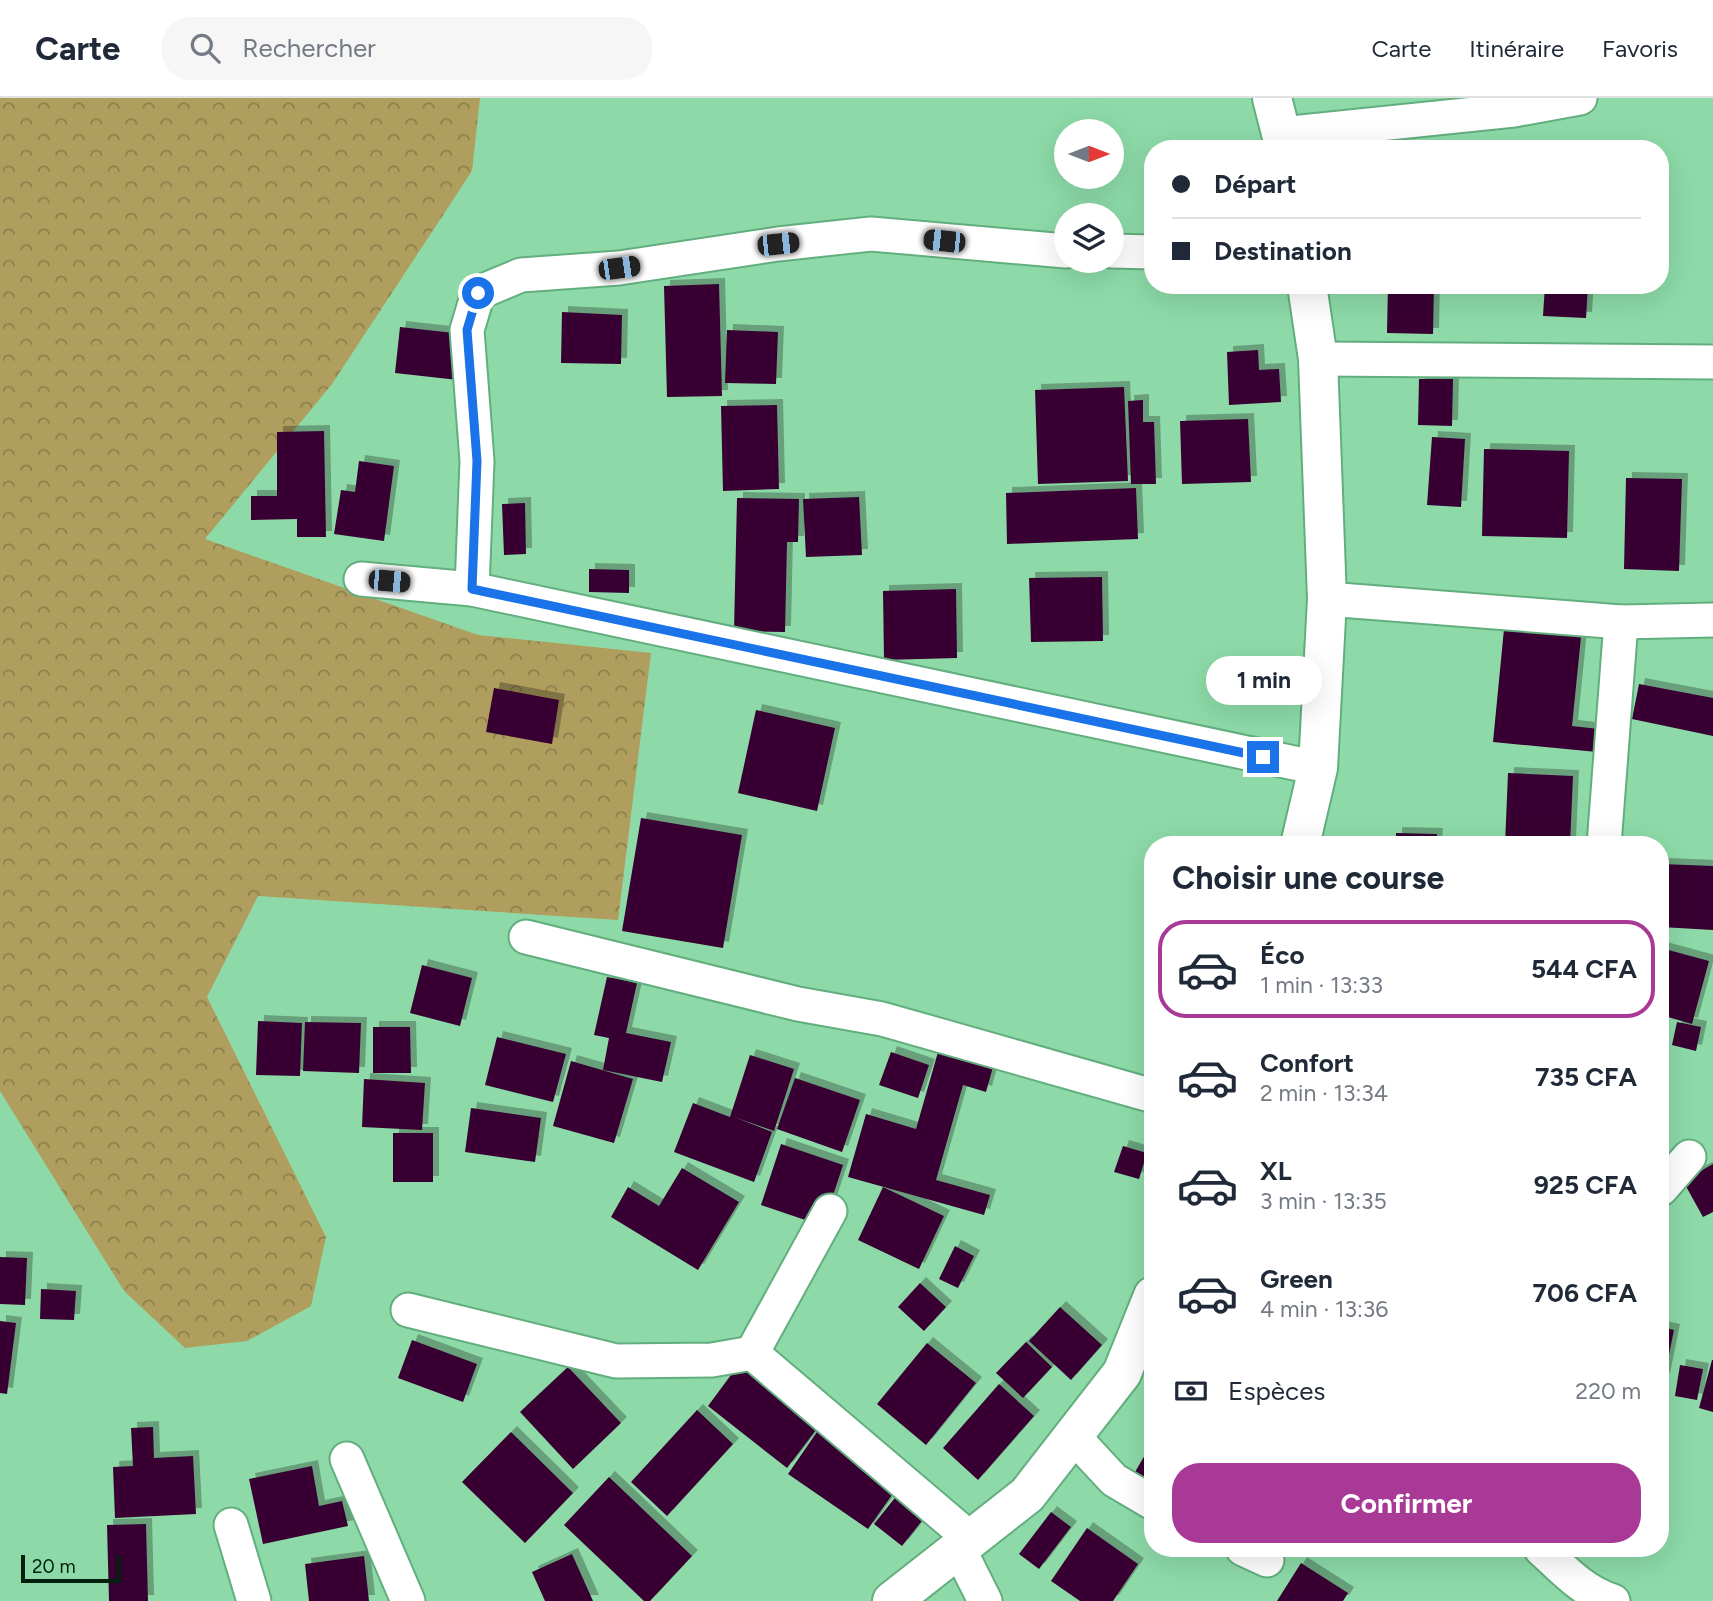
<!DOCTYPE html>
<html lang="fr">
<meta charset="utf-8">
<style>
:root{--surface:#fff;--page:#f6f6f7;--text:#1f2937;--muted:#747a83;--line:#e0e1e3;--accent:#a93996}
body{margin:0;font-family:Figtree,sans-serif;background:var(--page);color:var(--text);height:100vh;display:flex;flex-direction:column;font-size:26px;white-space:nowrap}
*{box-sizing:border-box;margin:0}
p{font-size:23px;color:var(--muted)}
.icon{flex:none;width:38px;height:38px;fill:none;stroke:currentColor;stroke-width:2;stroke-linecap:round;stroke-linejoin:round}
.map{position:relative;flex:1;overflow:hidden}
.panel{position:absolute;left:1144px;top:738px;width:525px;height:721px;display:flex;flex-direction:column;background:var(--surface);border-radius:28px;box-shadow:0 7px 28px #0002}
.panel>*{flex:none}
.top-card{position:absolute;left:1144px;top:42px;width:525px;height:154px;border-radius:28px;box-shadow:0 7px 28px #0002;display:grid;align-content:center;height:154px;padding:0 28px;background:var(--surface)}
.needle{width:46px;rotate:90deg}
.tools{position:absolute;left:1054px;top:21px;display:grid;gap:14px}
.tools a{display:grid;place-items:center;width:70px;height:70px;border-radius:50%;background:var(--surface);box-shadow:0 7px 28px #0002;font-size:35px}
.scale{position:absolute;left:21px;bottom:18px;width:100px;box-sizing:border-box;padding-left:7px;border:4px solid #01200e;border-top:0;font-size:19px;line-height:24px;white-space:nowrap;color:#01200e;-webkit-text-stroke:5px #8ddaa8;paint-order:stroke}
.end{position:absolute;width:32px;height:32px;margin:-16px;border:9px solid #1a73e8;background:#fff;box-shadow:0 0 0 4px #fff}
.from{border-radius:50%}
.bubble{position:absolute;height:49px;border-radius:24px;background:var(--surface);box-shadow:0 7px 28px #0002;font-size:23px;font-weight:700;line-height:49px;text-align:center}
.car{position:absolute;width:21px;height:42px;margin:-21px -10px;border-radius:9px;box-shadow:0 0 5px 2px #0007;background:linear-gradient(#222 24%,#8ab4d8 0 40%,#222 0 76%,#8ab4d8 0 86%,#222 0)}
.top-card b{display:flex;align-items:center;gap:24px;height:66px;font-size:26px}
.top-card b+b{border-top:2px solid var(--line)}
.top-card i{width:18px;height:18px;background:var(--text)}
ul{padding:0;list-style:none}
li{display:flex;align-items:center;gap:21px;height:98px;margin:0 14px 10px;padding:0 14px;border:4px solid transparent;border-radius:28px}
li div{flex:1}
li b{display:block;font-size:26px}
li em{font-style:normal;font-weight:700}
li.current{border-color:var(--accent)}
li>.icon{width:63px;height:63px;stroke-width:1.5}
h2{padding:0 28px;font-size:32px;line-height:84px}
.pay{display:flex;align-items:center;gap:18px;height:77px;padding:0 28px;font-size:26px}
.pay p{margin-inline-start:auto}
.button{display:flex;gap:14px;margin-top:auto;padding:14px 28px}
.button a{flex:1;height:80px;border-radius:28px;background:var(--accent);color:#fff;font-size:28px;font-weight:700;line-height:80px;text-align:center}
header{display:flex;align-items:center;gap:42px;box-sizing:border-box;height:98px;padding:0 35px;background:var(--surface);border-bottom:2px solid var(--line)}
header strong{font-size:33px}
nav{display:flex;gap:38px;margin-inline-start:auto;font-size:24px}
.search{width:490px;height:63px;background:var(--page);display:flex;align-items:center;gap:18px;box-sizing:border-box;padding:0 24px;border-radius:28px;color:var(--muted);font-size:26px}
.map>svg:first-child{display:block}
.forest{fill:url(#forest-crowns)}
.building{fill:#380430;filter:url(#shadow)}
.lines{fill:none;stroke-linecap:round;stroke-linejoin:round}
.street-casing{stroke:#62ae7e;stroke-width:37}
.secondary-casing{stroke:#62ae7e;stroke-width:42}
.street{stroke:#fff;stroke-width:33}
.secondary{stroke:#fff;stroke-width:38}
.route{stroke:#1a73e8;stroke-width:9}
</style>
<header>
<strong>Carte</strong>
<div class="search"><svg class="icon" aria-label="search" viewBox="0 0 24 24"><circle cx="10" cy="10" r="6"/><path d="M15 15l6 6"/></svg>Rechercher</div>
<nav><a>Carte</a><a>Itinéraire</a><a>Favoris</a></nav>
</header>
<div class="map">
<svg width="1713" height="1503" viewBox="0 0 1713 1503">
<defs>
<pattern id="forest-crowns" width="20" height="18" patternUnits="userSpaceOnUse" patternTransform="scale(1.75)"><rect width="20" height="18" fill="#af9e5e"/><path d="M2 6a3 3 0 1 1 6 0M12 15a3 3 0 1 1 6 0" fill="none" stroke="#8c804c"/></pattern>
<filter id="shadow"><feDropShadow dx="6" dy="-6" stdDeviation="0" flood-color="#0004"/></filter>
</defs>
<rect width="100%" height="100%" fill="#8ddaa8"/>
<path class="forest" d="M0,0H480L472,73L332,286L205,441L478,537L651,555L618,822L258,798L207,899L326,1139L311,1208L247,1243L185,1250L124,1193L0,993Z"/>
<g class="building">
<path d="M719,186L722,298L667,299L664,188Z"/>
<path d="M1388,187H1434L1433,236L1387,235Z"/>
<path d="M1545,187H1588L1586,220L1543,218Z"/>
<path d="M562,214L622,217L621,266L561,265Z"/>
<path d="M400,229L463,236L458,282L395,275Z"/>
<path d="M727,232L778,234L776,286L725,285Z"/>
<path d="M1258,252L1259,272L1279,271L1281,304L1229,307L1227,254Z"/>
<path d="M1419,281H1453L1452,328L1418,327Z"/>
<path d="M1124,289L1128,383L1038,386L1035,292Z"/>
<path d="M1143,302V324H1154L1156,386H1131L1128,303Z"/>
<path d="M777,307L779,391L723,393L721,308Z"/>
<path d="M1248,321L1251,384L1182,386L1180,323Z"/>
<path d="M324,333L326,439H297V421L251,422V398H277V334Z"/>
<path d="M1432,339L1465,341L1461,409L1427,407Z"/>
<path d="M1484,351L1569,353L1567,440L1482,438Z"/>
<path d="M359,363L394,368L384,443L334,436L341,392L355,394Z"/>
<path d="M1626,380L1682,381L1679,473L1624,471Z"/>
<path d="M1136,390L1138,441L1007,446L1006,395Z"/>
<path d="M859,399L862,457L806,459L803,401Z"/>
<path d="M737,400L799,401L798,444H787L785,534L734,533Z"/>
<path d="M525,405L526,456L504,457L502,406Z"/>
<path d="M589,471L629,472V495L589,494Z"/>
<path d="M1102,479L1103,543L1031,544L1029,480Z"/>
<path d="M956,491L957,560L884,562L883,493Z"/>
<path d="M1504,531L1581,539L1572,628L1599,631L1597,654L1493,644Z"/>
<path d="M1639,586L1713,600V638L1632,621Z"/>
<path d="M494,590L559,602L552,646L486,634Z"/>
<path d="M756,612L835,630L817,713L738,695Z"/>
<path d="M1508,675L1573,678L1570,747H1505Z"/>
<path d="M641,720L742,737L723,850L622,833Z"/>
<path d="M1396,735L1437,736L1436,747H1396Z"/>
<path d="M1661,766L1713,768V832L1661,829Z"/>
<path d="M1661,850L1709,863L1692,926L1661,917Z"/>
<path d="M422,867L472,880L460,928L410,915Z"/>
<path d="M607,879L637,885L626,935L671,944L662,984L603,972L609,940L594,937Z"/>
<path d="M258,923L302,925L300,978L256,977Z"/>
<path d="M305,924L361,925L359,975L303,973Z"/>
<path d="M1677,924L1701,929L1696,953L1672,947Z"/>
<path d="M373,929H410L411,975H373Z"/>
<path d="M497,939L566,956L553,1004L485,987Z"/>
<path d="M891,954L929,967L918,1000L879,987Z"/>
<path d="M938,954L993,969L986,994L963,987L936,1082L990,1097L984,1117L848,1079L866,1016L916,1031Z"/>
<path d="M750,957L794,971L774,1033L734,1019L772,1034L754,1084L674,1054L693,1005L730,1019Z"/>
<path d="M571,963L633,981L614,1045L553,1028Z"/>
<path d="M795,980L860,1002L842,1054L777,1031Z"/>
<path d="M364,981L425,985L422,1032L362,1029Z"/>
<path d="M471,1010L541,1020L535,1064L465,1054Z"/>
<rect x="393" y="1035" width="40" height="49"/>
<path d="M781,1046L843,1067L823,1128L761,1107Z"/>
<path d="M1123,1048L1147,1055L1139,1081L1114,1074Z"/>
<path d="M1713,1066V1114L1703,1119L1683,1083Z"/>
<path d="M682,1070L739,1104L698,1172L611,1119L628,1089L659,1108Z"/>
<path d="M883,1089L944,1118L919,1171L858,1142Z"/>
<path d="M955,1148L974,1158L958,1190L939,1181Z"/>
<path d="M0,1159L27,1160L25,1207L0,1206Z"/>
<path d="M920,1185L946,1209L924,1233L898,1209Z"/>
<path d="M41,1191L76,1193L74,1222L40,1221Z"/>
<path d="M1060,1209L1102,1247L1071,1282L1029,1243Z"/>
<path d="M0,1223L16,1225L7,1296L0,1295Z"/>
<path d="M1661,1229L1674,1232L1664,1281L1661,1280Z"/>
<path d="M412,1242L477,1266L463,1304L398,1280Z"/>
<path d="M1026,1244L1052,1269L1023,1300L996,1275Z"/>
<path d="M927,1245L976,1285L926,1347L877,1306Z"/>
<path d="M742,1262L822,1324L787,1370L708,1308Z"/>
<path d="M1712,1262H1713V1314L1699,1310Z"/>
<path d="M1680,1267L1703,1271L1697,1302L1675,1298Z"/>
<path d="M568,1269L621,1325L573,1371L520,1314Z"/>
<path d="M999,1286L1034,1318L978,1382L943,1350Z"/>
<path d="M697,1312L733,1346L667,1418L631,1384Z"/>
<path d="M821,1328L901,1384L868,1431L788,1376Z"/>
<path d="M153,1329L154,1360L193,1358L196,1416L115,1420L113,1369L133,1368L131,1330Z"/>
<path d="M511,1334L573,1395L525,1445L462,1384Z"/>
<path d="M1153,1343V1394L1131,1381Z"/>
<path d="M312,1368L319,1408L342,1403L348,1428L263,1446L249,1381Z"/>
<path d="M609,1379L692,1458L650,1503H644L564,1427Z"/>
<path d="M902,1391L929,1414L902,1448L874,1426Z"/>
<path d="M1051,1414L1071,1429L1039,1471L1019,1456Z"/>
<path d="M146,1426L148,1503H109L107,1427Z"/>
<path d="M1087,1430L1138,1466L1113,1503H1080L1051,1483Z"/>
<path d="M572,1456L593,1503H545L532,1474Z"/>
<path d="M364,1458L369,1503H309L305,1466Z"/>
<path d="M1301,1465L1348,1495L1343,1503H1277Z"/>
</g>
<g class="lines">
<g class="street-casing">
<g id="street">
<path d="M1282,36L1514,12L1580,0"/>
<path d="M1111,153L1153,154"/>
<path d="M1318,261L1713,264"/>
<path d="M361,481L472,491L1318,670"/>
<path d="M472,491L477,363L467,232L478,195L521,177L619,170L778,146L871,136L1066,153"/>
<path d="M1327,501L1621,524L1713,522"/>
<path d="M1604,747L1621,524"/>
<path d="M526,839L798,906L882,921L1153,998"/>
<path d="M1661,1091L1689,1059"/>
<path d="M408,1212L616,1263L712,1262L752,1255L972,1442"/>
<path d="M752,1255L830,1113"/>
<path d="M1074,1339L1114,1382L1153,1405"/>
<path d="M347,1361L408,1503"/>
<path d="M231,1427L254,1503"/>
<path d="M959,1451L985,1503"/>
<path d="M1243,1451L1267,1462"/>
<path d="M1541,1451C1563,1471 1583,1494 1613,1503"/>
</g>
</g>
<g class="secondary-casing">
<g id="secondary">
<path d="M1272,0L1285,51"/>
<path d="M1300,747L1318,670L1327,501L1318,261L1307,187"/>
<path d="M892,1503L1027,1397L1122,1275L1153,1198"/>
</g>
</g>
<use href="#street" class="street"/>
<use href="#secondary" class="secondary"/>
</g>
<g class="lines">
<path class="route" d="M478,195L467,232L477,363L472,491L1263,659"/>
</g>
</svg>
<div class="tools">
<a><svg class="needle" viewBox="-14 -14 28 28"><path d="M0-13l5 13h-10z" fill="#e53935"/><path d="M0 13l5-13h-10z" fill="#747a83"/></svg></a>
<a><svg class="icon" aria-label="layers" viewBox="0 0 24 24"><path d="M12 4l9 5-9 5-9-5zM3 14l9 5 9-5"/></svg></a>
</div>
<div class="scale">20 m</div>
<i class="end from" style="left:478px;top:195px"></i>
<i class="end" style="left:1263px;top:659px"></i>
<div class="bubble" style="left:1206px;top:558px;width:116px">1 min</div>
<i class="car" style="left:944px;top:143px;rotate:276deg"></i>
<i class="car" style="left:778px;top:146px;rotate:84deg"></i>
<i class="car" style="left:619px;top:170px;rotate:82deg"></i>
<i class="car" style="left:389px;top:483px;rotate:95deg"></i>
<div class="top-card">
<b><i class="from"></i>Départ</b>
<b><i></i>Destination</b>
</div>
<section class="panel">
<h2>Choisir une course</h2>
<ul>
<li class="current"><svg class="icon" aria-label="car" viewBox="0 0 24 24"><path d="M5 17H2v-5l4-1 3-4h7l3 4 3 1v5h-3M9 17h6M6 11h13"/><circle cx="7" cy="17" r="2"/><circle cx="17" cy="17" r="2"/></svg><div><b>Éco</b><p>1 min · 13:33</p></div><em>544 CFA</em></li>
<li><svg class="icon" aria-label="car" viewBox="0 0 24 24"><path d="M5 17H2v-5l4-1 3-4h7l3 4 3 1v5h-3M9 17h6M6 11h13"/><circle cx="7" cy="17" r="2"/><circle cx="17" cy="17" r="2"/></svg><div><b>Confort</b><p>2 min · 13:34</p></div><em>735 CFA</em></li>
<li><svg class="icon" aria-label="car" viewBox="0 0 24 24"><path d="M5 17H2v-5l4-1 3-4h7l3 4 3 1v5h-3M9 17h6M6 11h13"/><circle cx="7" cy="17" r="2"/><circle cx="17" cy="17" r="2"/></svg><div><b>XL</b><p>3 min · 13:35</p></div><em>925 CFA</em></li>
<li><svg class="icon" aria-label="car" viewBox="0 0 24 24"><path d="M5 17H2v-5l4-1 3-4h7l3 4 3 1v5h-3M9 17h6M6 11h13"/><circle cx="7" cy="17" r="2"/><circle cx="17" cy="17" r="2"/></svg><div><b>Green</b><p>4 min · 13:36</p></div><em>706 CFA</em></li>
</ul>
<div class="pay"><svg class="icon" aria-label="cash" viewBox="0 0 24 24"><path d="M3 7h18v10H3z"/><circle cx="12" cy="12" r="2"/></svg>Espèces<p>220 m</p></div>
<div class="button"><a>Confirmer</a></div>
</section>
</div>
